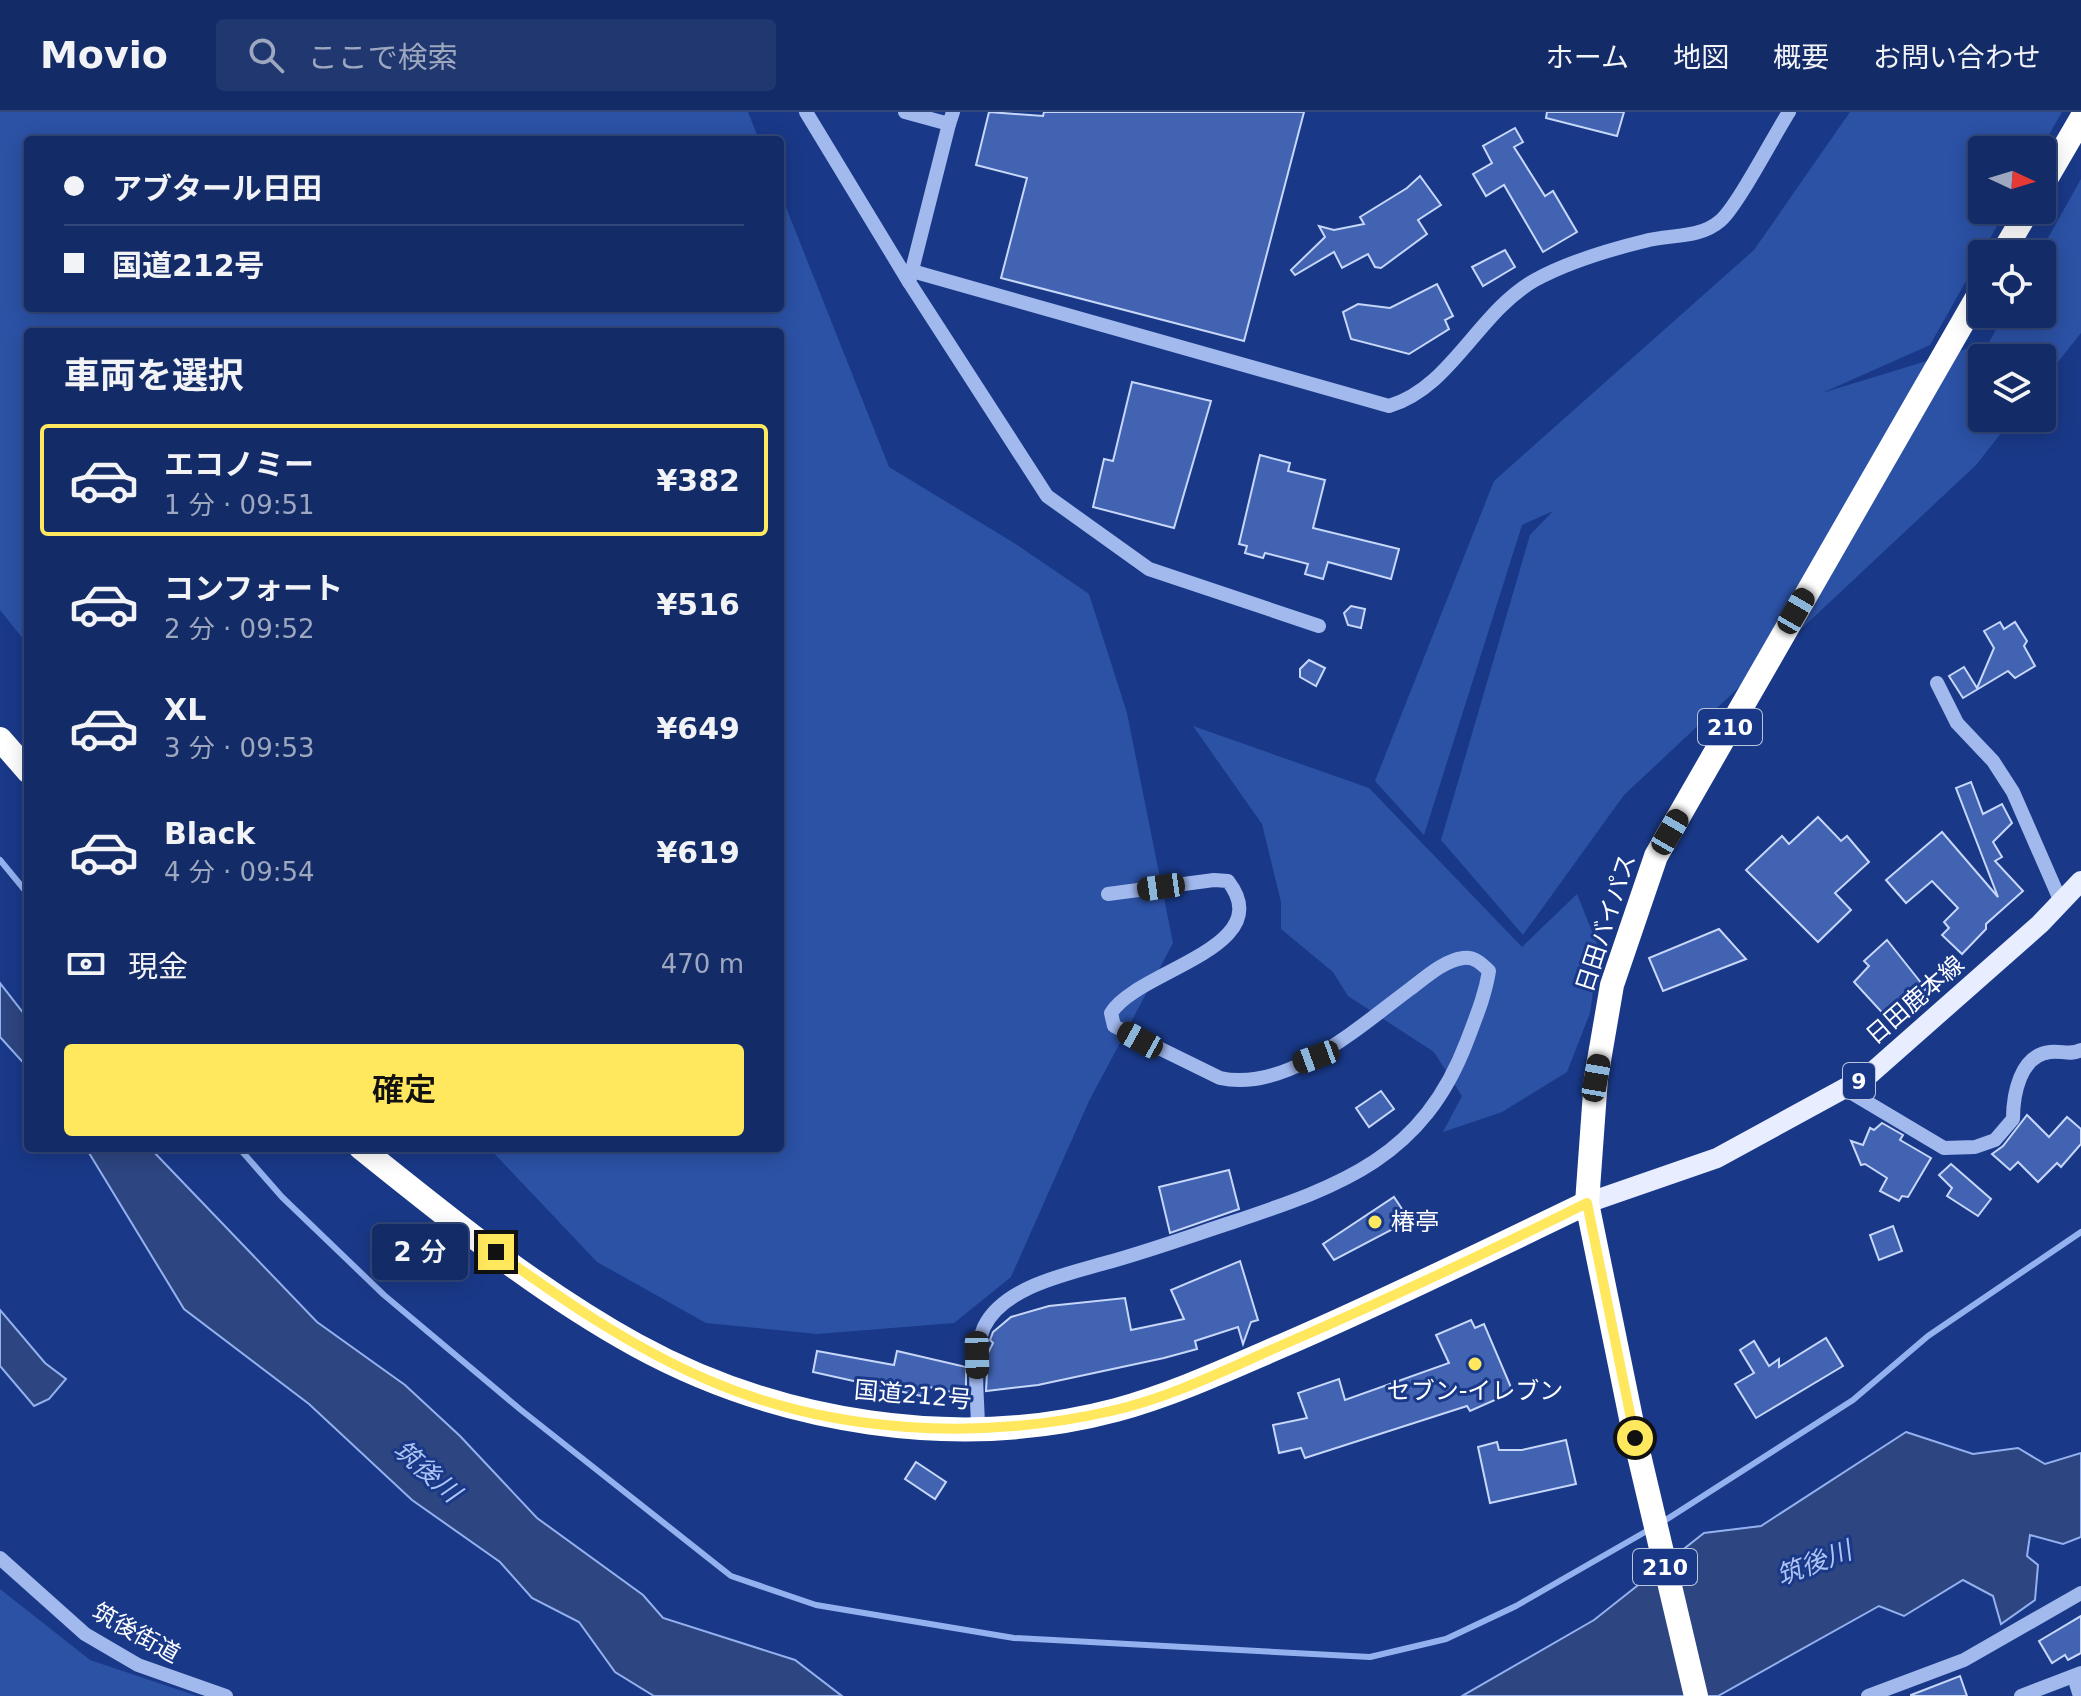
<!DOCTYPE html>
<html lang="ja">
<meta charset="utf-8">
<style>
:root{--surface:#132b66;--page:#20376f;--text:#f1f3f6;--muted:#9da7bf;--line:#32477a;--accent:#ffe85e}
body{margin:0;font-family:"DejaVu Sans","Noto Sans JP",sans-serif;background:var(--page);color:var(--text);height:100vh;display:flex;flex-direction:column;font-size:30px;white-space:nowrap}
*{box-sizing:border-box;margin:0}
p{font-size:26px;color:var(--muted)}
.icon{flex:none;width:44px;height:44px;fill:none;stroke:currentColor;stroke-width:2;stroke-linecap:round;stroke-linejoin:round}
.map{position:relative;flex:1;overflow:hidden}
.panel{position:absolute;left:24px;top:216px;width:760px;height:824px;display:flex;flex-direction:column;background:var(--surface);border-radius:8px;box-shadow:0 4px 20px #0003,0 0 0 2px var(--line)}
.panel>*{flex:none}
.guide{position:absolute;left:24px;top:24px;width:760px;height:176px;border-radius:8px;box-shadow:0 4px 20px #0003,0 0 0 2px var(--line);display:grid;align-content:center;height:176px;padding:0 40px;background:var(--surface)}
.needle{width:52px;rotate:94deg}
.fabs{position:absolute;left:1968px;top:24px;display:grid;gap:16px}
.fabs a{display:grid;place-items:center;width:88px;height:88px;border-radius:8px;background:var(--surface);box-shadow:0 4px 20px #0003,0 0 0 2px var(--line);font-size:40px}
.end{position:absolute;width:36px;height:36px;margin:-18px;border:10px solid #ffe85e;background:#111;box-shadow:0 0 0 4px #111}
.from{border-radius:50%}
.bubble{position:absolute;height:56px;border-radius:8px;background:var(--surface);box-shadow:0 4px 20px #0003,0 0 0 2px var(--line);font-size:26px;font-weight:600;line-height:56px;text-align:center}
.car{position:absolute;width:24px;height:48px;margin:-24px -12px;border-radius:10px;box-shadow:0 0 6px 2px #0007;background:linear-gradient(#222 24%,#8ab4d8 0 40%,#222 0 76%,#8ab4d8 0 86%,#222 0)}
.guide b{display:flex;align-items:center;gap:28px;height:76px;font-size:30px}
.guide b+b{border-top:2px solid var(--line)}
.guide i{width:20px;height:20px;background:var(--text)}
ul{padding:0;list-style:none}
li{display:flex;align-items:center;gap:24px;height:112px;margin:0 16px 12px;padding:0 24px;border:4px solid transparent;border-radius:8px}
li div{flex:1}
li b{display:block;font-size:30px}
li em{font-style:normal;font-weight:600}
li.current{border-color:var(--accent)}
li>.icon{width:72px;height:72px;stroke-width:1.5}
h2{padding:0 40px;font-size:36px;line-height:96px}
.pay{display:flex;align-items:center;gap:20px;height:88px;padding:0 40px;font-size:30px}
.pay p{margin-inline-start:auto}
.primary-button{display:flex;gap:16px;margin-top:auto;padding:16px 40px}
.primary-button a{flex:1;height:92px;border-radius:8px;background:var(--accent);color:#111;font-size:32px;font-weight:600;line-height:92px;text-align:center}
header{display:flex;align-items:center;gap:48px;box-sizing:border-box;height:112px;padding:0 40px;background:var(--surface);border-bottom:2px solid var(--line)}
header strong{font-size:38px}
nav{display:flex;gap:44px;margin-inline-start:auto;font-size:28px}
.search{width:560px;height:72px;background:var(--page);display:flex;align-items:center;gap:20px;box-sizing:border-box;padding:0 28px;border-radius:8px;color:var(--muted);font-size:30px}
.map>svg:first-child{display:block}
.green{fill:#2c52a6}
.water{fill:#2d4580;stroke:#94b1ef;stroke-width:2}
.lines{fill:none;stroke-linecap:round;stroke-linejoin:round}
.stream{stroke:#94b1ef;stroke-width:6}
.building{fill:#4263b2;stroke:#c7d7f9;stroke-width:2}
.minor{stroke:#a2b9ed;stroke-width:14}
.major{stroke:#e8edff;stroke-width:20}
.highway{stroke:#fff;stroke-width:24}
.route{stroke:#ffe85e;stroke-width:10}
.poi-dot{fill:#ffe85e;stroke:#193988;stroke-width:3}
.labels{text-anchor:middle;stroke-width:6;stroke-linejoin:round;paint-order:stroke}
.shield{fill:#193988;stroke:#bac4db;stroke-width:2}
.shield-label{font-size:22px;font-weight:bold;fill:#fff}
.street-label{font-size:24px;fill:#fff;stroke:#193988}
.poi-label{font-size:24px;fill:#fff;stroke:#193988;text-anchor:start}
.water-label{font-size:26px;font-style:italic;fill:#adc3f4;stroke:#193988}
</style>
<header>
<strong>Movio</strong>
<div class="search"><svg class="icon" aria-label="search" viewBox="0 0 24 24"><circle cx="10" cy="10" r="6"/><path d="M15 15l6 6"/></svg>ここで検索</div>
<nav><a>ホーム</a><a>地図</a><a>概要</a><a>お問い合わせ</a></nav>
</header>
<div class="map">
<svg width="2081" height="1584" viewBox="0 0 2081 1584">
<rect width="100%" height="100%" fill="#193988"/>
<g class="green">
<path d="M0,0H748L759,28H28V196H780V80L889,355L1014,431L1089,482L1127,601L1173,831L1089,989L1011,1165L954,1211L817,1222L706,1211L597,1150L489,1036H780V220H28V533L0,498Z"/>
<path d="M1850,0H2062L2040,38H1982V98H2006L1930,233L1822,281L1989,230L2005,202H2042L2039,142L2081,67V221L2042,270V246H1982V306H2013L1976,353L1624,683L1523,823L1441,728L1530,423L1553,399L1522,413L1424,723L1375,669L1494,369L1754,138Z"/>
<path d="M1193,614L1369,676L1522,835L1577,782L1599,837L1590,901L1567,960L1502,1000L1443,1020L1462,984L1434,940L1348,884L1333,860L1281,817V790L1262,712Z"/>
<path d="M0,1477L90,1548L197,1584H0Z"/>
</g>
<g class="water">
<path d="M0,871L28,907V956L0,925Z"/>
<path d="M86,1036H150L317,1210L405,1273L460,1324L537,1406L643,1483L663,1506L795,1548L842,1584H654L615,1560L579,1510L532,1486L500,1450L412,1388L309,1292L184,1197Z"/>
<path d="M0,1198L45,1251L66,1267L49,1287L34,1294L0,1254Z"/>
<path d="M1906,1320L1973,1342L2018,1336L2045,1352L2081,1341V1425L2063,1432L2030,1423L2027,1444L2038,1453L2035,1488L2001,1512L1993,1484L1963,1468L1904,1504L1879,1494L1718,1584H1462L1594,1508L1704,1421L1761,1414Z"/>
</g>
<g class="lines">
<g class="stream">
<path d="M0,748L28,782"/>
<path d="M239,1036L282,1085L384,1183L521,1298L731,1464L816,1493L1014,1526L1370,1545L1446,1527L1516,1494L1652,1416"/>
<path d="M1661,1411L1853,1288L1928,1224L2081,1120"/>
</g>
</g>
<g class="building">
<path d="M989,0L1043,4L1044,0H1304L1244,229L1001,166L1027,66L976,53Z"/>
<path d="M1547,0H1624L1617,24L1546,6Z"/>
<path d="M1515,16L1523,30L1514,35L1545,84L1553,79L1577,120L1543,140L1504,73L1486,84L1473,62L1492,51L1483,34Z"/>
<path d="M1420,64L1441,93L1418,108L1427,122L1381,156L1375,155L1368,142L1342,156L1334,140L1295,163L1291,158L1325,125L1319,114L1334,118L1364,112L1360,105L1407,76Z"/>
<path d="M1505,138L1515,155L1483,174L1472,155Z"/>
<path d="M1437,172L1453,204L1445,208L1449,217L1409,242L1351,227L1343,200L1358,192L1390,196Z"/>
<path d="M1132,270L1211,289L1174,416L1093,395L1104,347L1113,349Z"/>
<path d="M1260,343L1290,351L1288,359L1325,368L1313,416L1399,437L1391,467L1328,450L1323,467L1305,462L1308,452L1265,441L1263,446L1245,441L1247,434L1239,432Z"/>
<path d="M1351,494L1365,497L1361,516L1348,513L1344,501Z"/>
<path d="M2000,510L2004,517L2015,510L2027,529L2024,534L2035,554L2015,566L2008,559L1963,586L1949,564L1964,555L1977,576L1994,536L1984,519Z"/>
<path d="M1309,548L1325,556L1316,574L1300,565V557Z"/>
<path d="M1971,670L1983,702L2002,692L2012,711L1993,730L2002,745L1995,749L2023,779L1986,812V817L1962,842L1942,823L1949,816L1944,810L1958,796L1932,769L1906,791L1886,768L1942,720L1998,785L1956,676Z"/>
<path d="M1818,705L1841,729L1847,724L1869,750L1835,781L1851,798L1818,830L1746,758L1782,724L1789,732Z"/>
<path d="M1719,817L1746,847L1663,879L1649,846Z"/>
<path d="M1887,828L1926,877L1889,908L1854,870L1869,854L1864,849Z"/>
<path d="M1381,979L1394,997L1369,1015L1356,996Z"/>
<path d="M2027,1003L2049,1025L2067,1005L2081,1017V1032L2061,1055L2057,1051L2038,1070L2018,1050L2010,1058L1992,1042L2003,1034Z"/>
<path d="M1882,1011L1903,1023L1900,1028L1931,1046L1908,1085L1902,1084L1899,1089L1880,1079L1887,1066L1865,1052L1861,1053L1851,1029L1863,1033L1870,1016L1874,1018Z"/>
<path d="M1951,1052L1991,1087L1978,1104L1947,1084L1952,1076L1939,1063Z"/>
<path d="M1229,1058L1239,1097L1170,1121L1159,1075Z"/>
<path d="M1394,1085L1404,1100L1393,1108V1117L1334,1148L1323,1132Z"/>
<path d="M1893,1114L1902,1139L1879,1148L1870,1123Z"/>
<path d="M1240,1149L1258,1208L1251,1210L1243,1232L1238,1215L1195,1229L1197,1237L1164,1246L1038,1273L986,1279L988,1241L993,1231L990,1228L993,1220L1011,1205L1049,1194L1125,1186L1131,1218L1184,1207L1171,1178Z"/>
<path d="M1471,1208L1475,1216L1484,1212L1513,1280L1470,1299L1467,1294L1305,1346L1301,1336L1279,1341L1273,1313L1307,1306L1298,1281L1339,1267L1345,1288L1449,1251L1436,1223Z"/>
<path d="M1826,1226L1843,1254L1756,1306L1735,1272L1754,1261L1740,1238L1754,1229L1769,1254L1779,1247V1255Z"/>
<path d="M817,1239L894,1253L897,1239L966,1255V1278L952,1280L929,1275L926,1285L813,1260Z"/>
<path d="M1566,1328L1576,1372L1490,1391L1478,1335L1497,1330L1499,1338H1522Z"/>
<path d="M916,1350L946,1370L935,1387L905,1367Z"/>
<path d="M2081,1504V1541L2068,1548L2065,1543L2052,1551L2039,1529Z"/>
<path d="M1960,1564L1967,1584H1911V1583Z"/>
</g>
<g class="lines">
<g class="minor">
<path d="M806,0L909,170L949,12"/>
<path d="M905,0L949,12L953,0"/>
<path d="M912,159L1389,294C1451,276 1478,200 1535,168C1568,150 1608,138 1645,129C1670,122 1699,127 1720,109C1737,95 1774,23 1789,0"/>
<path d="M909,170L1047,384L1149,457L1319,514"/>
<path d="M1937,571L1957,611L1993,649L2013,680L2061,790"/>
<path d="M1845,977L1944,1036L1975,1035L1995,1028L2013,1007C2013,983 2020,943 2050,940C2061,938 2070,944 2081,938"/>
<path d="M978,1317C978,1285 971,1246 984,1215C1003,1175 1067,1162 1105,1151C1149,1139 1190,1124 1233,1110C1343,1073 1423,1045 1467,929C1476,905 1485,884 1489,859C1482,852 1474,844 1463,846C1443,849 1426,865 1410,877C1360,914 1287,981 1220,966L1114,914L1111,901C1137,858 1280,836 1228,769L1214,768L1108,782"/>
<path d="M0,1446L85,1522L138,1553L226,1584"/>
<path d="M2074,1565L2080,1584"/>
<path d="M1868,1584L1964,1548L2081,1481"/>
<path d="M2021,1584L2081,1561"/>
</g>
<path class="major" d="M1587,1091L1717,1046L1869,963L2040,812L2081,769"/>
<g class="highway">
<path d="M2042,74L2081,7"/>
<path d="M2002,142L2028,98"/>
<path d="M0,627L28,659"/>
<path d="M361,1036C448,1106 538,1179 636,1233C778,1311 958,1340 1116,1298C1175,1282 1230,1256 1286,1232C1388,1188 1487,1139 1587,1091"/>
<path d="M1696,1584L1635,1326L1587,1091L1596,966L1612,873L1656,744L1982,177"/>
</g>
</g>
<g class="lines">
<path class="route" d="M496,1140C563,1188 631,1235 708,1268C833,1322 980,1329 1111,1299C1170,1286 1225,1258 1280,1234C1384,1189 1486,1141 1587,1091L1635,1326"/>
</g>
<g class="poi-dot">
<circle cx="1375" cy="1110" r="8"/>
<circle cx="1475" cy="1252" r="8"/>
</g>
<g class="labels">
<g class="shield">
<rect x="1698" y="597" width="64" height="36" rx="6"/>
<rect x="1843" y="951" width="32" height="36" rx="6"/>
<rect x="1633" y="1437" width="64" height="36" rx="6"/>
</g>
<g class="shield-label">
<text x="1730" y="623">210</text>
<text x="1859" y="977">9</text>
<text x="1665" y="1463">210</text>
</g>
<g class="street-label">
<text transform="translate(1606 811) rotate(-72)" y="8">日田バイパス</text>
<text transform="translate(1915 888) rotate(-41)" y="8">日田鹿本線</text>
<text transform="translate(913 1283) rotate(5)" y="8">国道212号</text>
<text transform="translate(136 1521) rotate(29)" y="8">筑後街道</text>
</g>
<g class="poi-label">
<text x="1391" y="1118">椿亭</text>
<text x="1475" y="1287" text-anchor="middle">セブン-イレブン</text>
</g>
<g class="water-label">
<text transform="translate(427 1359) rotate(41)" y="9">筑後川</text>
<text transform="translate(1814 1451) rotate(-21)" y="9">筑後川</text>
</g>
</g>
</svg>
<div class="fabs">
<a><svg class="needle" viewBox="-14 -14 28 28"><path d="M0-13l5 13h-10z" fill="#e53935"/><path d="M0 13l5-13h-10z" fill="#9da7bf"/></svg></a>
<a><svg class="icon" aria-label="locate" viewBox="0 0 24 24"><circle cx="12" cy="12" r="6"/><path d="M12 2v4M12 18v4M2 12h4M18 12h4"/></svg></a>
<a><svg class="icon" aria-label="layers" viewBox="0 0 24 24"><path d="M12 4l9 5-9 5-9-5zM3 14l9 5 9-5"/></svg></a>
</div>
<i class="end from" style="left:1635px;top:1326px"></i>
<i class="end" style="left:496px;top:1140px"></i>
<div class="bubble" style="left:372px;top:1112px;width:96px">2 分</div>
<i class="car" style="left:1796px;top:499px;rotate:30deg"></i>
<i class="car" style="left:1670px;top:720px;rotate:30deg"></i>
<i class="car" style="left:1161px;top:775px;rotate:262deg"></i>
<i class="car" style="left:1140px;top:928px;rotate:299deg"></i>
<i class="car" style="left:1316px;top:945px;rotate:250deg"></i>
<i class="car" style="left:1596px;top:966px;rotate:10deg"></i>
<i class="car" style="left:977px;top:1243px;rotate:179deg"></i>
<div class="guide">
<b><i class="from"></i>アブタール日田</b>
<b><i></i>国道212号</b>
</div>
<section class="panel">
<h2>車両を選択</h2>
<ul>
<li class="current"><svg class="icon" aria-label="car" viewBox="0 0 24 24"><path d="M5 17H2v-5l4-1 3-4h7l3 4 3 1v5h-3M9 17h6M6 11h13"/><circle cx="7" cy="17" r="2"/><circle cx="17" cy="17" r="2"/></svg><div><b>エコノミー</b><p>1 分 · 09:51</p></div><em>¥382</em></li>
<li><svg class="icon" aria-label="car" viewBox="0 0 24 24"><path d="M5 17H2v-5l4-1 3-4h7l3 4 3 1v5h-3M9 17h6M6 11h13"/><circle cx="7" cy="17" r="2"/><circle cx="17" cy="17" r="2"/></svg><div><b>コンフォート</b><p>2 分 · 09:52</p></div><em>¥516</em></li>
<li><svg class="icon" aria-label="car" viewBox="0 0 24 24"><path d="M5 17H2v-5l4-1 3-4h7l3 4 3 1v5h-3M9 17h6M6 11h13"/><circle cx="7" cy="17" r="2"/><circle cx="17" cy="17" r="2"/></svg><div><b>XL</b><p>3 分 · 09:53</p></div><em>¥649</em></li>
<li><svg class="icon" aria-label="car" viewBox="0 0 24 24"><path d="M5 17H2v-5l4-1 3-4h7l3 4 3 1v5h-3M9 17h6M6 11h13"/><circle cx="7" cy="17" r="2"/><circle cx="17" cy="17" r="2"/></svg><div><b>Black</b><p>4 分 · 09:54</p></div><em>¥619</em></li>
</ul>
<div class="pay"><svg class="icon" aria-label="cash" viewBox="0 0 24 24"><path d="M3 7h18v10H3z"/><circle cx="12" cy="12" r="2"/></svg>現金<p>470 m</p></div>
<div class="primary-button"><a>確定</a></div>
</section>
</div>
